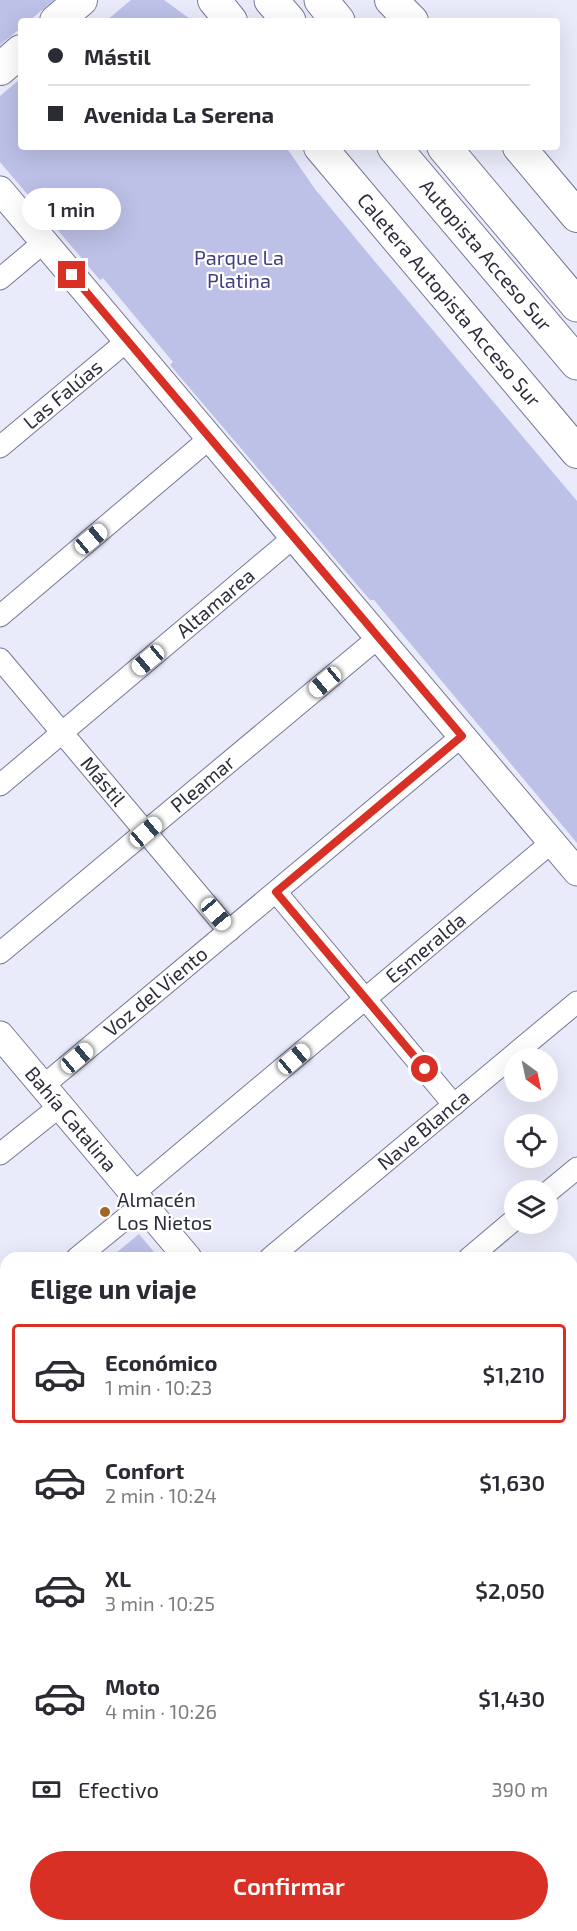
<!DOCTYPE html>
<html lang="es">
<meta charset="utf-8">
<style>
:root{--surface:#fff;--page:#f7f7f7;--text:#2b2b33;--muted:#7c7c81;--line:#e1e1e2;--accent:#d93025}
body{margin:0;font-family:"Exo 2",sans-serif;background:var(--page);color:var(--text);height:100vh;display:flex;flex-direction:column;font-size:22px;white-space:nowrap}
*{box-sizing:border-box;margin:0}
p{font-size:20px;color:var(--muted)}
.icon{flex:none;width:33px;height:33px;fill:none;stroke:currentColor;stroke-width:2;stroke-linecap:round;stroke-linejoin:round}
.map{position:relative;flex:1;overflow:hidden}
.sheet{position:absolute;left:0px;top:1252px;width:578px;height:680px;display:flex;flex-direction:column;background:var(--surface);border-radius:18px 18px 0 0;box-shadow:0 6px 24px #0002}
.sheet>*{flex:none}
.guide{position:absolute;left:18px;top:18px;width:542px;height:132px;border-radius:6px;box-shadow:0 6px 24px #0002;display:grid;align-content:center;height:132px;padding:0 30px;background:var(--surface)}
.needle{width:39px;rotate:147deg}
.buttons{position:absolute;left:504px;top:1048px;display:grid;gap:12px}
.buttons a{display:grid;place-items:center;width:54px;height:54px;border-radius:50%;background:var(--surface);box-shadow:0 6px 24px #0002;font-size:30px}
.end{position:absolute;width:27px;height:27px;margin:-14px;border:8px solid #d93025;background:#fff;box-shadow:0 0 0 3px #fff}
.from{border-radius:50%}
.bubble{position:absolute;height:42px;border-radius:21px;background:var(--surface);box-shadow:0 6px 24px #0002;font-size:20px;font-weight:600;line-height:42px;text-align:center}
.car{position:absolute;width:18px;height:36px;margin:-18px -9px;border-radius:8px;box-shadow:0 0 4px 2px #0007;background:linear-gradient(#fff 24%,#345 0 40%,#fff 0 76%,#345 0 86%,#fff 0)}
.guide b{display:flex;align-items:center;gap:21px;height:57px;font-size:22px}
.guide b+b{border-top:2px solid var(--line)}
.guide i{width:15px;height:15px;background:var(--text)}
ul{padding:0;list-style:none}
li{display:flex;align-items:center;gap:18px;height:99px;margin:0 12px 9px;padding:0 18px;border:3px solid transparent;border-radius:6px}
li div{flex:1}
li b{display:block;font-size:22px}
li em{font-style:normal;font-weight:600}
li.active{border-color:var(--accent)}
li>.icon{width:54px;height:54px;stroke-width:1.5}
h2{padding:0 30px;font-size:27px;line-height:72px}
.pay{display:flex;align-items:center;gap:15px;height:66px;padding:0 30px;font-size:22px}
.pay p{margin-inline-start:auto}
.primary-button{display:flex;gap:12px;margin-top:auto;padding:12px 30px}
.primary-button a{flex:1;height:69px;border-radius:36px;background:var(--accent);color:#fff;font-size:24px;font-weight:600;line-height:69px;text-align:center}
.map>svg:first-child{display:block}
.green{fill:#bdc0e7}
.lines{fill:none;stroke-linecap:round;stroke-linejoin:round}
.minor-casing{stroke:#757797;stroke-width:23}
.tertiary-casing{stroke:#757797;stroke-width:29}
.secondary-casing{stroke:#757797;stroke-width:34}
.motorway-casing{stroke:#757797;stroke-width:35}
.minor{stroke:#fff;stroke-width:21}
.tertiary{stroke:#fff;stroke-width:27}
.secondary{stroke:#fff;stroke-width:32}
.motorway{stroke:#fff;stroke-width:33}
.route{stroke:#d93025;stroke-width:8}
.poi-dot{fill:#a16627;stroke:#fff;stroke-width:2}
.labels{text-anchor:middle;stroke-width:4.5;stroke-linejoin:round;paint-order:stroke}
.street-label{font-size:20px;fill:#2d2e3c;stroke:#fff}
.park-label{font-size:20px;fill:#413f80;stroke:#fff}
.poi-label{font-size:20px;fill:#2d2e3c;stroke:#fff;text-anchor:start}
</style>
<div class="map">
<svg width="577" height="1931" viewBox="0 0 577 1931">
<rect width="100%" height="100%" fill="#e9ebfa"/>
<g class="green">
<path d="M0,0H54L29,21H21V28L0,45Z"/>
<path d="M131,0H164L193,21H106Z"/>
<path d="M19,80L21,82V147H286L315,189L366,251L577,501V843L374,600H370L170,365L173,362L103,278L100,280L0,162V96Z"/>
<path d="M139,1234L159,1258H110Z"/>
<path d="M572,1745L577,1751V1838L572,1831Z"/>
</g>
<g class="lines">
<g class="minor-casing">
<g id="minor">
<path d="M0,279L44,242"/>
<path id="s1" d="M0,447L127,341"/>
<path d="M0,616L210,438"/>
<path id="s2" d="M0,659L229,931"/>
<path id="s3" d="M0,785L294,537"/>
<path d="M276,892L454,1105"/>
<path id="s4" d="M0,953L379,637"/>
<path id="s5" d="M43,1086L462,736"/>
<path d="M0,1154L60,1106"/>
<path d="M548,1192L577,1168"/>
<path id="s6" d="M134,1193L552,842"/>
<path d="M77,1258L143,1204"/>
<path id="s7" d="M270,1258L577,1002"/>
<path d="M469,1258L514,1220"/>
<path d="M0,1321L6,1316"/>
<path d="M572,1341L577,1336"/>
<path d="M0,1489L6,1484"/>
<path d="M572,1510L577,1506"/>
<path d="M0,1608L6,1617"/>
<path d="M0,1677L6,1672"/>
<path d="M572,1680L577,1675"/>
<path d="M238,1926L242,1931"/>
<path d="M329,1931L335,1926"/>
</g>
</g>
<g class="tertiary-casing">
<g id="tertiary">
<path d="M0,190L577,872"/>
<path id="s8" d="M0,1035L188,1258"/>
<path d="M572,1721L577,1727"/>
<path d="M572,1913L577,1907"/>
<path d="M556,1931L560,1926"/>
</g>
</g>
<g class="secondary-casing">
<g id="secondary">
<path d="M214,0L231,21"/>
<path d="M391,0L412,21"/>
<path d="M56,21L81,0"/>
<path d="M0,69L21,51"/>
<path id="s9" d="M320,147L577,452"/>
<path d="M519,147L577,216"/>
</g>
</g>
<g class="motorway-casing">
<g id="motorway">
<path d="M271,0L289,21"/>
<path d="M321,0L338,21"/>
<path id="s10" d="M394,147L577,363"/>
<path d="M444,147L577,305"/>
</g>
</g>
<use href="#minor" class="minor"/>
<use href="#tertiary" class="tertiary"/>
<use href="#secondary" class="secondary"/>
<use href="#motorway" class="motorway"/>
</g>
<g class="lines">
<path class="route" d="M72,275L462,736L276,892L425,1069"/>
</g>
<circle class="poi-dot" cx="105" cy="1212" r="6"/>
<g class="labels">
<g class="street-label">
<text dy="7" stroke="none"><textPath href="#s10" startOffset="142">Autopista Acceso Sur</textPath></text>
<text dy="7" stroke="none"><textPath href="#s9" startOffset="200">Caletera Autopista Acceso Sur</textPath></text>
<text dy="7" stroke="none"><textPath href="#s1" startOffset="82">Las Falúas</textPath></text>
<text dy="7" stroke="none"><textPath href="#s3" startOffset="282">Altamarea</textPath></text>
<text dy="7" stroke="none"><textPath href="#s2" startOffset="160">Mástil</textPath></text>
<text dy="7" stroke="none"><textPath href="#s4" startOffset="264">Pleamar</textPath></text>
<text dy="7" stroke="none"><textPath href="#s6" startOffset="381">Esmeralda</textPath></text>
<text dy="7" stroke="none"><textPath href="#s5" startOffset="147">Voz del Viento</textPath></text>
<text dy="7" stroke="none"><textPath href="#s8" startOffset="110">Bahía Catalina</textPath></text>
<text dy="7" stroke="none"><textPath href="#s7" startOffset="200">Nave Blanca</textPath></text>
</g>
<g class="park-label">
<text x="239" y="265">Parque La<tspan x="239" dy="23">Platina</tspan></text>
</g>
<g class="poi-label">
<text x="117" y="1207">Almacén<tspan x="117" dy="23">Los Nietos</tspan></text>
</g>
</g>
</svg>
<div class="buttons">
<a><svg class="needle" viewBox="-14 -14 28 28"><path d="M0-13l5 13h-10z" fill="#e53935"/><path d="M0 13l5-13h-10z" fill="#7c7c81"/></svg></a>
<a><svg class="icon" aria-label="locate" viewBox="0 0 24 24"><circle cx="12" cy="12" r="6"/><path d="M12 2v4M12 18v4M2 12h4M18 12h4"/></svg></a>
<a><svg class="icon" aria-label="layers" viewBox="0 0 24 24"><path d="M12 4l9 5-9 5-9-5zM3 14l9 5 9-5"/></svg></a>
</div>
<i class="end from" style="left:425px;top:1069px"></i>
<i class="end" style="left:72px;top:275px"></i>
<div class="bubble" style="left:22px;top:188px;width:99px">1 min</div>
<i class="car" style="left:91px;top:539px;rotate:50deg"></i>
<i class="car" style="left:148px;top:660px;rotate:230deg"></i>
<i class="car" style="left:325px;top:682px;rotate:230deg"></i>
<i class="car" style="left:146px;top:832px;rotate:50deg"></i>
<i class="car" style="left:216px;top:914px;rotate:140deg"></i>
<i class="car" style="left:77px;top:1058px;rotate:50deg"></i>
<i class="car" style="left:294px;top:1059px;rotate:50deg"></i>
<div class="guide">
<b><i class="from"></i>Mástil</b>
<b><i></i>Avenida La Serena</b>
</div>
<section class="sheet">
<h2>Elige un viaje</h2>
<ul>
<li class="active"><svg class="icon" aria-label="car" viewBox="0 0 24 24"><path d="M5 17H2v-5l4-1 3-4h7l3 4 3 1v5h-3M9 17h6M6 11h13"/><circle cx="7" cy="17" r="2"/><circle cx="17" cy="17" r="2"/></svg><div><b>Económico</b><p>1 min · 10:23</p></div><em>$1,210</em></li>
<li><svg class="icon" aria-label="car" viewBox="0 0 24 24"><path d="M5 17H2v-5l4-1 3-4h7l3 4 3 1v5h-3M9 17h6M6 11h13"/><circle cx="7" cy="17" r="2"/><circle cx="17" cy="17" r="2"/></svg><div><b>Confort</b><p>2 min · 10:24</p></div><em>$1,630</em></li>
<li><svg class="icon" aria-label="car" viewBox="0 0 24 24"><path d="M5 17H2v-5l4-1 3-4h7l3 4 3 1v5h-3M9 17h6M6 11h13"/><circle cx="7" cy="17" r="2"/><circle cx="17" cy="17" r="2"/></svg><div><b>XL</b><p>3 min · 10:25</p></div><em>$2,050</em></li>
<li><svg class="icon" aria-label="car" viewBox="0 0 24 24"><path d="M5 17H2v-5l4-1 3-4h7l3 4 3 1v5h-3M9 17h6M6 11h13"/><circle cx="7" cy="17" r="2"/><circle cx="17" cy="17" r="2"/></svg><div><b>Moto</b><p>4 min · 10:26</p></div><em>$1,430</em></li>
</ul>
<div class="pay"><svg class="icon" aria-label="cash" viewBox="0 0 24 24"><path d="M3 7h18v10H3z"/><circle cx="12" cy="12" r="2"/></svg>Efectivo<p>390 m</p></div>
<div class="primary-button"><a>Confirmar</a></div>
</section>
</div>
